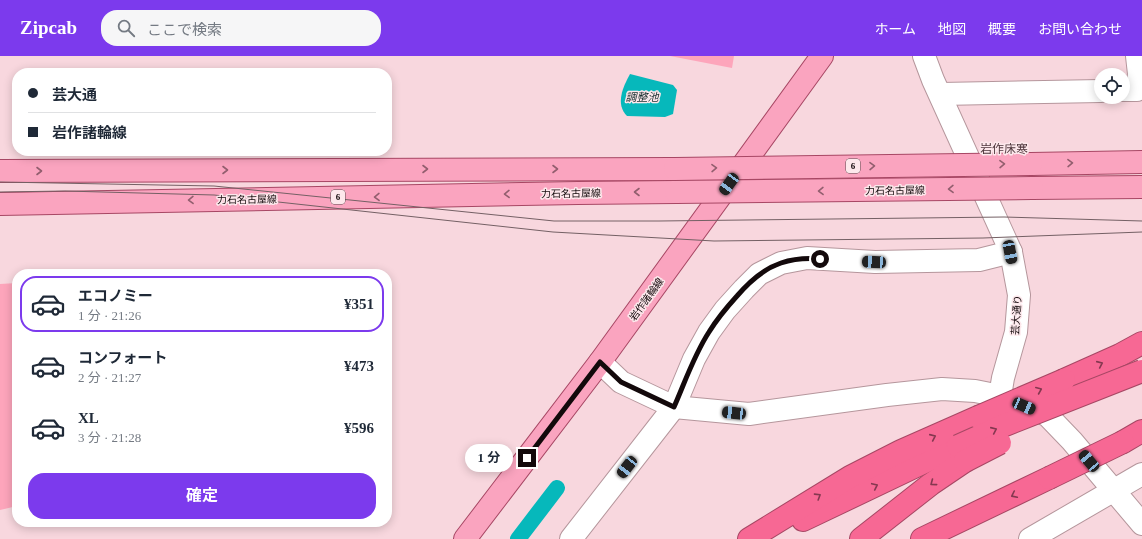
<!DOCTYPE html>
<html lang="ja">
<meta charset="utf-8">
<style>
:root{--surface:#fff;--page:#f6f6f7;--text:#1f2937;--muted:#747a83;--line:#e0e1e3;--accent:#7c3aed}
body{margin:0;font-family:"Times New Roman","Noto Sans JP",serif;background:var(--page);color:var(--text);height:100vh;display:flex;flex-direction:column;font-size:15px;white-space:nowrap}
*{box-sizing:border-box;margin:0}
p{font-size:13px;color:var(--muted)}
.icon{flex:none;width:22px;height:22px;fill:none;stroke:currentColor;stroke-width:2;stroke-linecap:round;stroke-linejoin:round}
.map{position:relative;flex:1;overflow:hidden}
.drawer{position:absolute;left:12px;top:213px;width:380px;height:258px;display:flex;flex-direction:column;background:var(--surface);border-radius:16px;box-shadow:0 2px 10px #0003}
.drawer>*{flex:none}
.top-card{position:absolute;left:12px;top:12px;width:380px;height:88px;border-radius:16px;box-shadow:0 2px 10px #0003;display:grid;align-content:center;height:88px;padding:0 16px;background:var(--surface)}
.fabs{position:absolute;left:1094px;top:12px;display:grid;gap:8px}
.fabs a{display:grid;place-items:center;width:36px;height:36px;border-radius:50%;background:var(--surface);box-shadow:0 2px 10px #0003;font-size:20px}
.end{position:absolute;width:18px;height:18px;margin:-9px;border:5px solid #13090b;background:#fff;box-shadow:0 0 0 2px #fff}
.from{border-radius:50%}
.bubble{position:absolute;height:28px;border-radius:14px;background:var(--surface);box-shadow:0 2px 10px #0003;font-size:13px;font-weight:700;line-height:28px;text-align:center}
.car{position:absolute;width:12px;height:24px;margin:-12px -6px;border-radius:5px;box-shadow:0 0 3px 1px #0007;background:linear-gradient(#222 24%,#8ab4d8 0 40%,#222 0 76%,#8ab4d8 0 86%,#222 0)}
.top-card b{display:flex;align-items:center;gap:14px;height:38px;font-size:15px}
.top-card b+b{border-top:1px solid var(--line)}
.top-card i{width:10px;height:10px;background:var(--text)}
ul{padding:7px 0 0;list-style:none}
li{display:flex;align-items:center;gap:12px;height:56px;margin:0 8px 6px;padding:0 8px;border:2px solid transparent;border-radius:16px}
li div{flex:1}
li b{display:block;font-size:15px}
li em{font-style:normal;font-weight:700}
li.on{border-color:var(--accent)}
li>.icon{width:36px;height:36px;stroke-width:1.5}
.action{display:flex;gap:8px;margin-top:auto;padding:8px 16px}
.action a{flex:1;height:46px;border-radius:16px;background:var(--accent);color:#fff;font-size:16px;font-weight:700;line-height:46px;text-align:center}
header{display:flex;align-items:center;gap:24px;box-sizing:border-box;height:56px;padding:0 20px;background:var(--accent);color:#fff}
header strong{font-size:19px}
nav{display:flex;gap:22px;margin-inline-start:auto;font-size:14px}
.search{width:280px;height:36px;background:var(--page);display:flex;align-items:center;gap:10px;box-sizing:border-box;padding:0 14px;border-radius:16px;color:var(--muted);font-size:15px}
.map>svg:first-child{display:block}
.green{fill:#fda5bb}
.water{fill:#06b8bb}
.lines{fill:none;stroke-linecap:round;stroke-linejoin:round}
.canal{stroke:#06b8bb;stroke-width:16}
.minor-casing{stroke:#b5969c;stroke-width:24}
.major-casing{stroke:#a74764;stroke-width:24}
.highway-casing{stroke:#a74764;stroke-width:24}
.minor{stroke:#fff;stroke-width:22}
.major{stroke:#faa4bf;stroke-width:22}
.highway{stroke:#f76894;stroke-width:22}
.tram{stroke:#746064;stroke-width:1}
.major-bridge-casing{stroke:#a74764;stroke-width:24;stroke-linecap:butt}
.highway-bridge-casing{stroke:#a74764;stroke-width:24;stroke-linecap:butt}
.major-bridge{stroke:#faa4bf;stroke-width:22}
.highway-bridge{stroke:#f76894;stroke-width:22}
.oneway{stroke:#925e6e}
.oneway2{stroke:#853850}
.route{stroke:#13090b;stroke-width:5}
.labels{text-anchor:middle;stroke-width:3;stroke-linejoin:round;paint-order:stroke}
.shield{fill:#fde8ec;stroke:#594c4e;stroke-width:1}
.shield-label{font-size:9px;font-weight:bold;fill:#13090b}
.street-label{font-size:10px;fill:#13090b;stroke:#fde8ec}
.water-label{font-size:11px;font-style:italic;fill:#183030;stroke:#fde8ec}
.quarter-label{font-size:12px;fill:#4f363c;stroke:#fde8ec}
</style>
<header>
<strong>Zipcab</strong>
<div class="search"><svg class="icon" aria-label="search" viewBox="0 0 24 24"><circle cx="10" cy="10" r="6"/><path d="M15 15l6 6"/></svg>ここで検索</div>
<nav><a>ホーム</a><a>地図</a><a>概要</a><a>お問い合わせ</a></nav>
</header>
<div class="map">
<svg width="1142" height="483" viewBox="0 0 1142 483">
<rect width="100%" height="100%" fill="#f8d7de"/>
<g class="green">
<path d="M670,0H734L732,12Z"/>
<path d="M17,227V450L0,454V228Z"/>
</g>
<path class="water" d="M630,18L673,29L677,34L673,58L665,61L627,60C615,48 623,31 630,18Z"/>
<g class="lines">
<path class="canal" d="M518,483L557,432"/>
<g class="minor-casing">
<g id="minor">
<path d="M924,0L933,24L1011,196L1019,239L1016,276L1003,322L1000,340"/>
<path d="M1123,34H1137L1139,18L1137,0"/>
<path d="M941,38L1101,35"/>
<path d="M600,306L621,326L674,351L749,358L887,339L942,333L975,335L1000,340L1047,359L1072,385L1142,468"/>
<path d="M571,483L674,351L694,303L709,276L725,254L744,233L759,218L781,207L807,202L875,206L979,204L1011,196"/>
<path d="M1030,483L1142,418"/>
</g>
</g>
<g class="major-casing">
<g id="major">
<path d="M1031,108L1142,106"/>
<path d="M0,115L675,113"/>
<path d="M1032,132L1142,131"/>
<path d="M0,148L578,137L676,136"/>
<path d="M465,483L600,306L822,0"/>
</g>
</g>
<g class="highway-casing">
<g id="highway">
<path d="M1064,324L1120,299L1142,287"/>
<path d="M1123,386L1142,375"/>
<path d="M803,464L958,390"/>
<path d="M749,483L850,421L901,395L978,361"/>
<path d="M861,483L931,428L965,405"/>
<path d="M922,483L1049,422"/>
</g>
</g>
<use href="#minor" class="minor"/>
<use href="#major" class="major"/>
<use href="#highway" class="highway"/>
<g class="tram">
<path d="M0,126L214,130L554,165H659L1004,161L1142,165"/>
<path d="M0,136L65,135L214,139L553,176L714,185L983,182L1142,176"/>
</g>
<g class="major-bridge-casing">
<g id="major-bridge">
<path d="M675,113L1031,108"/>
<path d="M676,136L1032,132"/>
</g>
</g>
<g class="highway-bridge-casing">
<g id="highway-bridge">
<path d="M978,361L1064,324"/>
<path d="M958,390L1005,369L1142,315"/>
<path d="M965,405L1000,387"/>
<path d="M1049,422L1123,386"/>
</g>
</g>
<use href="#major-bridge" class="major-bridge"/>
<use href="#highway-bridge" class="highway-bridge"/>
</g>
<defs><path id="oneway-chevron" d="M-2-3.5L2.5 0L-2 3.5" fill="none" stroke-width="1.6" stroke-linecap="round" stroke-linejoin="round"/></defs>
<g class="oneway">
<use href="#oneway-chevron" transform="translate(1070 107) rotate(-1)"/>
<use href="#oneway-chevron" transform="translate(1002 108) rotate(-1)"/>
<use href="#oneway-chevron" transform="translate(872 110) rotate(-1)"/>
<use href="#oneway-chevron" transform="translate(714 112) rotate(-1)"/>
<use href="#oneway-chevron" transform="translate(425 113)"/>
<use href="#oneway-chevron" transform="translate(555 113)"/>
<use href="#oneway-chevron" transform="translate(225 114)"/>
<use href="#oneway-chevron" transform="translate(39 115)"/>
<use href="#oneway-chevron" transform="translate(951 133) rotate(179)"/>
<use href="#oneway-chevron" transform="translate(821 135) rotate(179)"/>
<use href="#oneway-chevron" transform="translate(637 136) rotate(180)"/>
<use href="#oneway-chevron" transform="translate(507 138) rotate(179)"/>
<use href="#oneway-chevron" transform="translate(377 141) rotate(179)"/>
<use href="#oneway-chevron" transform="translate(191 144) rotate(179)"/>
</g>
<g class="oneway2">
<use href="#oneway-chevron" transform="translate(1100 308) rotate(-24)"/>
<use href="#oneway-chevron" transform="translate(1039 334) rotate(-23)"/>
<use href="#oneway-chevron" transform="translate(994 374) rotate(-24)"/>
<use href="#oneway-chevron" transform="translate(933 381) rotate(-24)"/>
<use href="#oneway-chevron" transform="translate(933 427) rotate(143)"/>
<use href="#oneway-chevron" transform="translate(875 430) rotate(-25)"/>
<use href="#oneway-chevron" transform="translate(1014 439) rotate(154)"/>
<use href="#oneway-chevron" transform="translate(818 440) rotate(-32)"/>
</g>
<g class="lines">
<path class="route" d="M527,402L600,306L621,326L674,351C685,326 694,299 709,276C717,263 727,251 737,240C749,226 763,213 781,207C793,203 807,202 820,203"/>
</g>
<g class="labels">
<g class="shield">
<rect x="846" y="103" width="14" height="14" rx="3"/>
<rect x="331" y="134" width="14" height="14" rx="3"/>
</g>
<g class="shield-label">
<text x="853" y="113">6</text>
<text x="338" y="144">6</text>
</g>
<g class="street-label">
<text transform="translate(895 134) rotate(-1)" y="4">力石名古屋線</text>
<text transform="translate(571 137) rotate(-1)" y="4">力石名古屋線</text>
<text transform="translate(247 143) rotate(-1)" y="4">力石名古屋線</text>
<text transform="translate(646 243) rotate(-54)" y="4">岩作諸輪線</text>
<text transform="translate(1016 259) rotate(-86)" y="4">芸大通り</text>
</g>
<g class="water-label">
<text x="642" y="45">調整池</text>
</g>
<g class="quarter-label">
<text x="1004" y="97">岩作床寒</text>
</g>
</g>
</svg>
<div class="fabs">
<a><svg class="icon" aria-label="locate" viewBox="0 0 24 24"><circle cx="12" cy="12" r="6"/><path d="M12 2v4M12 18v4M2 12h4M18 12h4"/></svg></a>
</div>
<i class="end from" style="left:820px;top:203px"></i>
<i class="end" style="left:527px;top:402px"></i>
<div class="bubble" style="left:465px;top:388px;width:48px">1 分</div>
<i class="car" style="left:729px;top:128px;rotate:216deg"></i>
<i class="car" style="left:1010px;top:196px;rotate:169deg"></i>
<i class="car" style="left:874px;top:206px;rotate:273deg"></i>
<i class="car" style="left:1024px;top:350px;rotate:113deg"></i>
<i class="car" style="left:734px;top:357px;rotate:276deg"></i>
<i class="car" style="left:1089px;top:405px;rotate:320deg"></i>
<i class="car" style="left:627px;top:411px;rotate:218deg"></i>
<div class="top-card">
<b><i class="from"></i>芸大通</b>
<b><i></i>岩作諸輪線</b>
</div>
<section class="drawer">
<ul>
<li class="on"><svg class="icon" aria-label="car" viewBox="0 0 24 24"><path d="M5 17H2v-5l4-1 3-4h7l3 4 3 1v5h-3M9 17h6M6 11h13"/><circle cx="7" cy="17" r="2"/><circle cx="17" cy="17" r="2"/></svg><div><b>エコノミー</b><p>1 分 · 21:26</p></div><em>¥351</em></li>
<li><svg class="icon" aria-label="car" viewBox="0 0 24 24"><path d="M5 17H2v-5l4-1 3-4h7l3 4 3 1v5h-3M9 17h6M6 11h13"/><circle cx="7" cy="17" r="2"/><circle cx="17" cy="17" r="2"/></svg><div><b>コンフォート</b><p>2 分 · 21:27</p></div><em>¥473</em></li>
<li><svg class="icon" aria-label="car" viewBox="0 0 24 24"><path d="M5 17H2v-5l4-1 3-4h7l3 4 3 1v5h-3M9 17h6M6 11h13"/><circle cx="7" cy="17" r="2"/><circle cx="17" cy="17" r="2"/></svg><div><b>XL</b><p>3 分 · 21:28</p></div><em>¥596</em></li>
</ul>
<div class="action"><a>確定</a></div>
</section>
</div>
